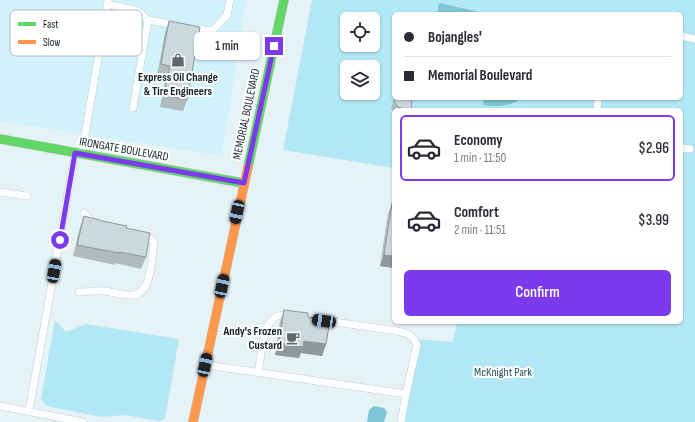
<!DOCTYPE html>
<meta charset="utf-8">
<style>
:root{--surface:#fff;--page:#f7f7f7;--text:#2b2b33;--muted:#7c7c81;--line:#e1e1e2;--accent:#7c3aed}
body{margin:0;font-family:"Sofia Sans Condensed",sans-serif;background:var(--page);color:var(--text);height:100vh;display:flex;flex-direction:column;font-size:15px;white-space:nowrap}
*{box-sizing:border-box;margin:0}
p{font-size:13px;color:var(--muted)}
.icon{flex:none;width:22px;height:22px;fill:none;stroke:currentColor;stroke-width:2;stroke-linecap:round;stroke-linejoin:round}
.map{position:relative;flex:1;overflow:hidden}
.drawer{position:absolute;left:392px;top:108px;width:291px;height:216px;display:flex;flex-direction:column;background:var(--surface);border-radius:6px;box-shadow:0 1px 3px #0004}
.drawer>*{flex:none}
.guide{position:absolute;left:392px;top:12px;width:291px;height:88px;border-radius:6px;box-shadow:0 1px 3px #0004;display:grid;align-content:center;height:88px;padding:0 12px;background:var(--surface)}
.tools{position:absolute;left:340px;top:12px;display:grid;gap:8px}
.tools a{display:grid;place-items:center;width:40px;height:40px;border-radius:6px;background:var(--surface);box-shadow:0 1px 3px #0004;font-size:20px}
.end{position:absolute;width:18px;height:18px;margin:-9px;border:5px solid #7c3aed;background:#fff;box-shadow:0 0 0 2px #fff}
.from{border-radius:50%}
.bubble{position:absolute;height:28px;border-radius:6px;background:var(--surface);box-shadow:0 1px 3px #0004;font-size:13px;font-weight:600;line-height:28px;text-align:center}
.car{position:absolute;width:12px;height:24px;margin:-12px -6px;border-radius:5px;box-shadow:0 0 3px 1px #0007;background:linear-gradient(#222 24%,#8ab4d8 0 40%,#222 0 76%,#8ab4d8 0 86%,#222 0)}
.guide b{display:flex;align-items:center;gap:14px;height:38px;font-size:15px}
.guide b+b{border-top:1px solid var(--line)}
.guide i{width:10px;height:10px;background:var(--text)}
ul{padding:7px 0 0;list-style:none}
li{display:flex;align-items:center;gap:12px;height:66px;margin:0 8px 6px;padding:0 4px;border:2px solid transparent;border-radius:6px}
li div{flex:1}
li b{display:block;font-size:15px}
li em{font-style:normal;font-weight:600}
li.on{border-color:var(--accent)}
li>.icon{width:36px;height:36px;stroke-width:1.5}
.primary-button{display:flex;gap:8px;margin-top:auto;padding:8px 12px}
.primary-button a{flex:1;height:46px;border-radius:6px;background:var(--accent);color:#fff;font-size:16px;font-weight:600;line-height:46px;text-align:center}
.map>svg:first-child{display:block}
.built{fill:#d1f2fa}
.green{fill:#b2e8f5;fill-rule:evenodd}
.water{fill:#7dc4d4}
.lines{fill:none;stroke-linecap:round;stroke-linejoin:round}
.lane-casing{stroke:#c2d0d3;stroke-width:8}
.fast-casing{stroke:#c2d0d3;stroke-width:10}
.slow-casing{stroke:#c2d0d3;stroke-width:10}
.lane{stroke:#fbfdfe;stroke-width:7}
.fast{stroke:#63d668;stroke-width:9}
.slow{stroke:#ff974d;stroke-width:9}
.wall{fill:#afbbbd}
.shaded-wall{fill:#8f989a}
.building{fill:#ccd9dc;stroke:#8f989a}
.route{stroke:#7c3aed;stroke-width:5}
.labels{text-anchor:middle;stroke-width:4;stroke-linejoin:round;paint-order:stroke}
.poi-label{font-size:12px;font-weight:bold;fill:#122125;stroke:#fff}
.street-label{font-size:12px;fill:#122125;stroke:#fff}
.park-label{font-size:12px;fill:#25505a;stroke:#fff}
.key{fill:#fff;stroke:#b8bcbe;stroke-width:1}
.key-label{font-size:11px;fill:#122125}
</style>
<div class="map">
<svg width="695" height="422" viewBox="0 0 695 422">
<rect width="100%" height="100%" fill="#e6f3f6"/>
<path class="built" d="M0,0H246L222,156L0,121Z"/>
<g class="green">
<path d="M312,0H695V422H399L415,339L453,342L457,322H681V110H394V168L283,150ZM394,14H681V98H394ZM347,19H373V45H347ZM347,67H373V93H347Z"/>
<path d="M55,320L66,332L86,324L179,339L165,419L159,421L125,415L101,417L47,406L41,399Z"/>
</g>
<g class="water">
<path d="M439,3L488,14H437Z"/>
<path d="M484,98H521C511,107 495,107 483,105Z"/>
<path d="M374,406L384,408L387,412L384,422H367L369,410Z"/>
</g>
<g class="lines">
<g class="lane-casing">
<g id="lane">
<path d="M108,4L138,11L148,20"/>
<path d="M192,28L212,31L227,15L230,0"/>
<path d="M681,36L695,39"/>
<path d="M133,108L148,20L176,25"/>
<path d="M597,110L598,98"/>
<path d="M681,148L690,149"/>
<path d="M82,152L108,0"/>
<path d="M0,192L27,196"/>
<path d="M84,213L93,223"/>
<path d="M79,292C87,292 96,290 104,291C121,293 141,304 148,280C152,268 152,255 154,243L150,238L140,235"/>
<path d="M321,320L397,331C407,333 413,335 417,345L406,394"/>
<path d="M207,365L406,394L401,422"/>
<path d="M258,373C261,359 263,323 275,317C280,314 285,316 291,316"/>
<path d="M0,406L83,422"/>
<path d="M29,411L75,154"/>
</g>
</g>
<g class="fast-casing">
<g id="fast">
<path d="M0,139L243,183"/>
<path d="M248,167L284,0"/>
</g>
</g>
<g class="slow-casing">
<path id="slow" d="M193,422L248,167"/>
</g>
<use href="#lane" class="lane"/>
<use href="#fast" class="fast"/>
<use href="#slow" class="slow"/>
</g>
<g class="wall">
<path d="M169,21L187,100L183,111L160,107L166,77L157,75L165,33Z"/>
<path d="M394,98H412L411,110H412H394V113L391,109Z"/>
<path d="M392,203H394V268L380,266L388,214Z"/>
<path d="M84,216L126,228L146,257L141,269L115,263V265L73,256L80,227Z"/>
<path d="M284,310L308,317L326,344L322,356L301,353L299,358L275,355L280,321Z"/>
</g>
<g class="shaded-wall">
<path d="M384,255L394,256V268L380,266Z"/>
<path d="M304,341L326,344L322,356L301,353L299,358L275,355L279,343Z"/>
</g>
<g class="building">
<path d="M169,21L200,27L187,100L164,95L170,66L161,64Z"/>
<path d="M395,98H412L411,110H412H408L398,107L394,101Z"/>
<path d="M392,203H394V256L384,255Z"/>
<path d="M84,216L107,222L127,226L126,228L150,233L146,257L119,252V253L77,245Z"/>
<path d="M284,310L308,313V317L330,320L326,344L304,341L303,347L279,343Z"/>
</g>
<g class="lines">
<path class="route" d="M60,240L75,153L244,183L274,46"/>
</g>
<defs>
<g id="shop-bare" transform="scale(1.08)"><path d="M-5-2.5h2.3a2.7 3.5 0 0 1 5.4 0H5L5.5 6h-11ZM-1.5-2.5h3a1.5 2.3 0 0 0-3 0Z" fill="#5c6a6e" stroke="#fff" stroke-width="2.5" paint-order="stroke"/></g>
<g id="cafe-bare" transform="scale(1.08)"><path d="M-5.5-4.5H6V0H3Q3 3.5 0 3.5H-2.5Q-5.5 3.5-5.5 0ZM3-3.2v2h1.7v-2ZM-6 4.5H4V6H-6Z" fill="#5c6a6e" stroke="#fff" stroke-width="2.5" paint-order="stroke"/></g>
</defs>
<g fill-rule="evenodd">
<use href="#shop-bare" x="178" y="60"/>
<use href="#cafe-bare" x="293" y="338"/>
</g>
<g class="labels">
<g class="poi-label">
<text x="178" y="81">Express Oil Change<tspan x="178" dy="14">&amp; Tire Engineers</tspan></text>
<text x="282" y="335" text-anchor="end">Andy's Frozen<tspan x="282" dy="14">Custard</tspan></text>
</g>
<g class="street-label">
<text transform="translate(246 114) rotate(-78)" y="4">MEMORIAL BOULEVARD</text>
<text transform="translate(124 149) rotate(10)" y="4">IRONGATE BOULEVARD</text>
</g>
<g class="park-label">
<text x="503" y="376">McKnight Park</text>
</g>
</g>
<rect x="10" y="10" width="132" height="46" rx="6" class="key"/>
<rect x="18" y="22" width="18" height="4" fill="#63d668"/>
<rect x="18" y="40" width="18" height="4" fill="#ff974d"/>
<g class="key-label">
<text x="43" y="28">Fast</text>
<text x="43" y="46">Slow</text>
</g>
</svg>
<div class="tools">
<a><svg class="icon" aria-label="locate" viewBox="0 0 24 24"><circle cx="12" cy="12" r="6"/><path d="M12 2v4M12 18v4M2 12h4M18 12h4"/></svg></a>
<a><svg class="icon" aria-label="layers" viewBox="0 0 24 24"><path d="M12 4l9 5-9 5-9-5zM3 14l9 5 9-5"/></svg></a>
</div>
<i class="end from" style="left:60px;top:240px"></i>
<i class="end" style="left:274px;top:46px"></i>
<div class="bubble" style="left:194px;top:32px;width:66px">1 min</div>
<i class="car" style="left:237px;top:212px;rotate:192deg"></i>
<i class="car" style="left:54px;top:271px;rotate:10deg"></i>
<i class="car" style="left:222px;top:286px;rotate:12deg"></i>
<i class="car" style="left:324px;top:321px;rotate:278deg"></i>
<i class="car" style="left:205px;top:365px;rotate:12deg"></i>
<div class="guide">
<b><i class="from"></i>Bojangles'</b>
<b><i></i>Memorial Boulevard</b>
</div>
<section class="drawer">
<ul>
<li class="on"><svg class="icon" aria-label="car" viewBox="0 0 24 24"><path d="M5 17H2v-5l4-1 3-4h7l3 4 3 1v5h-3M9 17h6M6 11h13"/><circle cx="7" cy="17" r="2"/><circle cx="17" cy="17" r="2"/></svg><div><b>Economy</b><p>1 min · 11:50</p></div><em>$2.96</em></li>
<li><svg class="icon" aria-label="car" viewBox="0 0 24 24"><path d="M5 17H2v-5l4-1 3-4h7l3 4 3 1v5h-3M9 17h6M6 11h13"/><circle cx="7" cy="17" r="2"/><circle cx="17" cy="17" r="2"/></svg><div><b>Comfort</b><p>2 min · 11:51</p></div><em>$3.99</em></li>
</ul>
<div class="primary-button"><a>Confirm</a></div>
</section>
</div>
